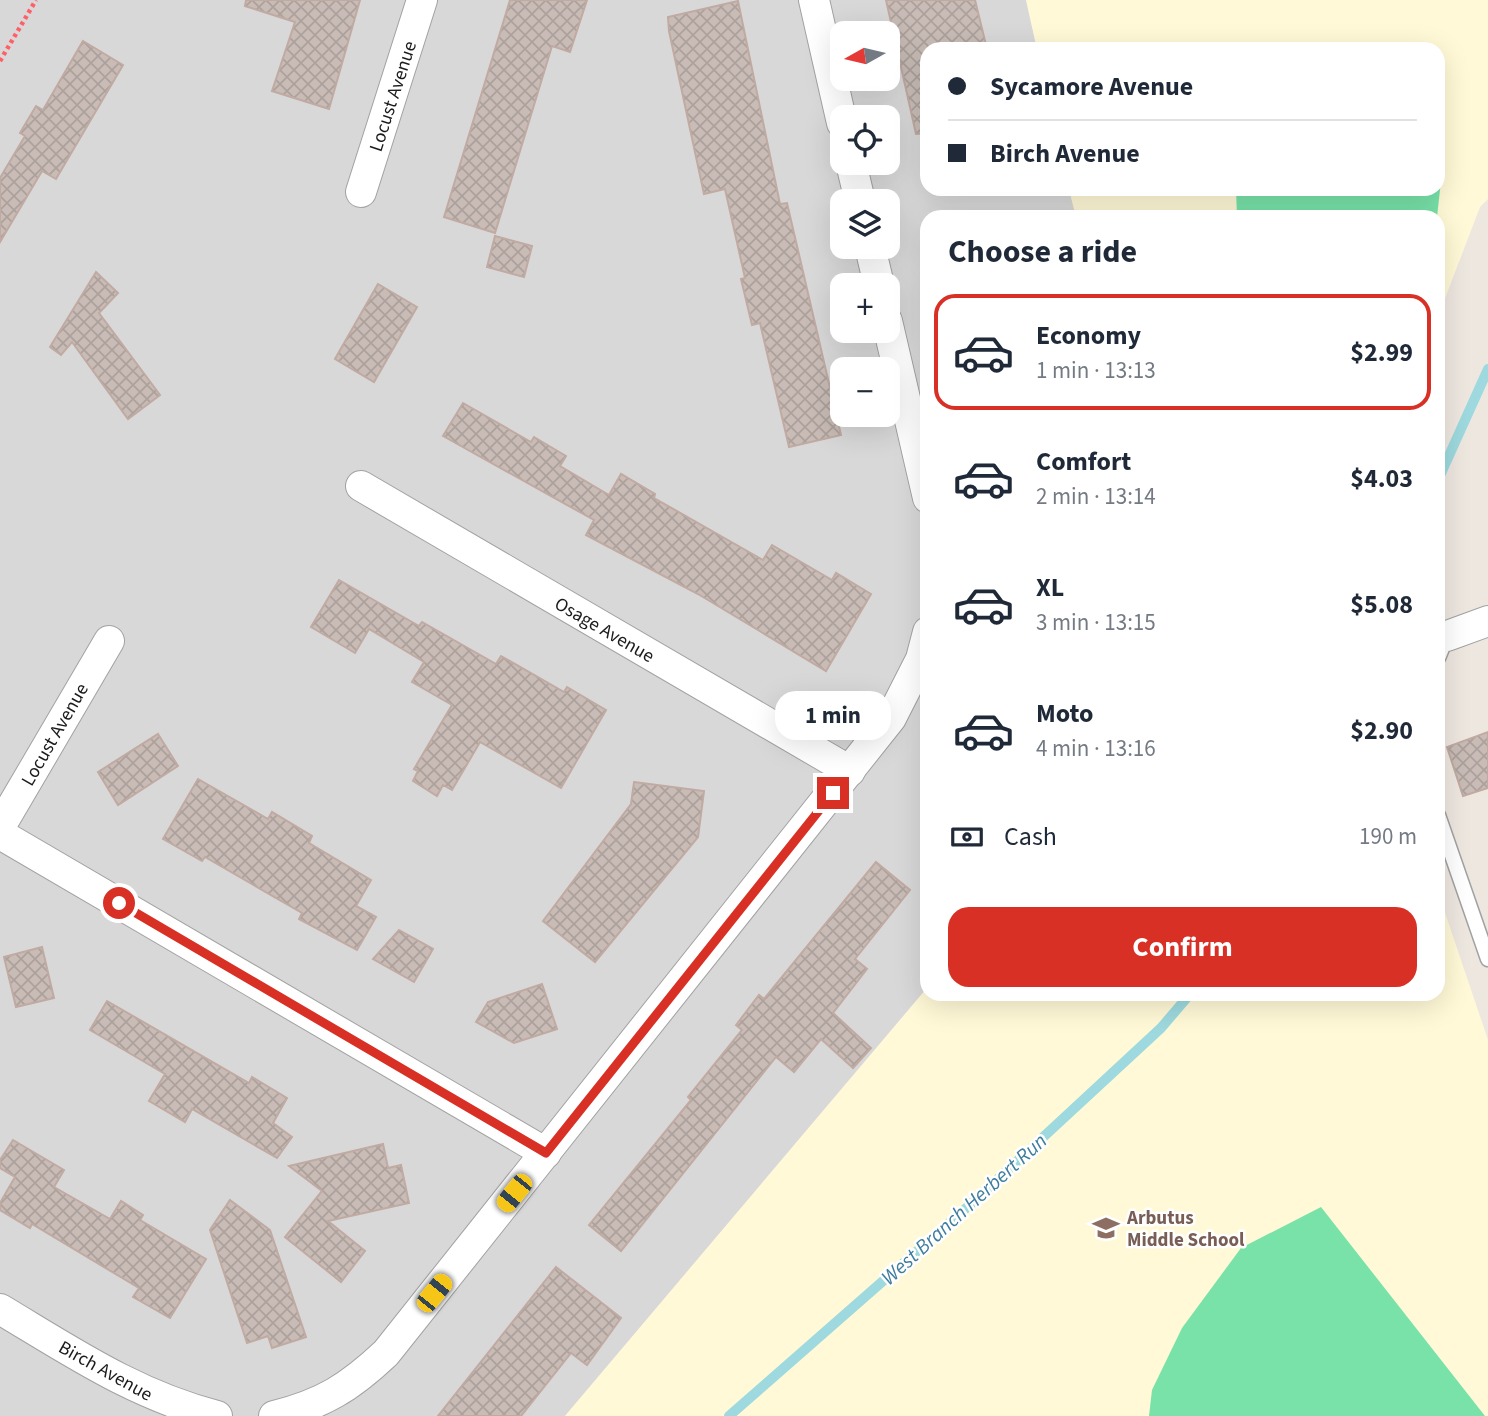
<!DOCTYPE html>
<meta charset="utf-8">
<style>
:root{--surface:#fff;--page:#f2f2f3;--text:#1f2937;--muted:#747a83;--line:#e0e1e3;--accent:#d93025}
body{margin:0;font-family:"Source Sans 3",sans-serif;background:var(--page);color:var(--text);height:100vh;display:flex;flex-direction:column;font-size:26px;white-space:nowrap}
*{box-sizing:border-box;margin:0}
p{font-size:23px;color:var(--muted)}
.icon{flex:none;width:38px;height:38px;fill:none;stroke:currentColor;stroke-width:2;stroke-linecap:round;stroke-linejoin:round}
.map{position:relative;flex:1;overflow:hidden}
.panel{position:absolute;left:920px;top:210px;width:525px;height:791px;display:flex;flex-direction:column;background:var(--surface);border-radius:21px;box-shadow:0 7px 28px #0002}
.panel>*{flex:none}
.banner{position:absolute;left:920px;top:42px;width:525px;height:154px;border-radius:21px;box-shadow:0 7px 28px #0002;display:grid;align-content:center;height:154px;padding:0 28px;background:var(--surface)}
.needle{width:46px;rotate:262deg}
.tools{position:absolute;left:830px;top:21px;display:grid;gap:14px}
.tools a{display:grid;place-items:center;width:70px;height:70px;border-radius:14px;background:var(--surface);box-shadow:0 7px 28px #0002;font-size:35px}
.end{position:absolute;width:32px;height:32px;margin:-16px;border:9px solid #d93025;background:#fff;box-shadow:0 0 0 4px #fff}
.from{border-radius:50%}
.bubble{position:absolute;height:49px;border-radius:21px;background:var(--surface);box-shadow:0 7px 28px #0002;font-size:23px;font-weight:700;line-height:49px;text-align:center}
.car{position:absolute;width:21px;height:42px;margin:-21px -10px;border-radius:9px;box-shadow:0 0 5px 2px #0007;background:linear-gradient(#f5c518 24%,#345 0 40%,#f5c518 0 76%,#345 0 86%,#f5c518 0)}
.banner b{display:flex;align-items:center;gap:24px;height:66px;font-size:26px}
.banner b+b{border-top:2px solid var(--line)}
.banner i{width:18px;height:18px;background:var(--text)}
ul{padding:0;list-style:none}
li{display:flex;align-items:center;gap:21px;height:116px;margin:0 14px 10px;padding:0 14px;border:4px solid transparent;border-radius:21px}
li div{flex:1}
li b{display:block;font-size:26px}
li em{font-style:normal;font-weight:700}
li.selected{border-color:var(--accent)}
li>.icon{width:63px;height:63px;stroke-width:1.5}
h2{padding:0 28px;font-size:32px;line-height:84px}
.pay{display:flex;align-items:center;gap:18px;height:77px;padding:0 28px;font-size:26px}
.pay p{margin-inline-start:auto}
.cta{display:flex;gap:14px;margin-top:auto;padding:14px 28px}
.cta a{flex:1;height:80px;border-radius:21px;background:var(--accent);color:#fff;font-size:28px;font-weight:700;line-height:80px;text-align:center}
.map>svg:first-child{display:block}
.residential{fill:#d9d8d8;fill-rule:evenodd}
.education{fill:#fff9d7}
.pitch{fill:#78e2a9}
.lines{fill:none;stroke-linecap:round;stroke-linejoin:round}
.stream{stroke:#9dd9de;stroke-width:10}
.building{fill:url(#building-cross-hatch);stroke:#c0aaa2;stroke-width:2}
.lane-casing{stroke:#a2a2a2;stroke-width:17}
.street-casing{stroke:#a2a2a2;stroke-width:32}
.path{stroke:#ff5f67;stroke-width:4.5;stroke-dasharray:3.5 3.5;stroke-linecap:butt}
.lane{stroke:#fff;stroke-width:14}
.street{stroke:#fff;stroke-width:30}
.route{stroke:#d93025;stroke-width:9}
.labels{text-anchor:middle;stroke-width:5;stroke-linejoin:round;paint-order:stroke}
.street-label{font-size:19px;fill:#1b1b1b;stroke:#fff}
.education-label{font-size:19px;font-weight:bold;fill:#785e54;stroke:#fff;text-anchor:start}
.water-label{font-size:21px;font-style:italic;fill:#3f7d9f;stroke:#fff}
</style>
<div class="map">
<svg width="1488" height="1416" viewBox="0 0 1488 1416">
<defs>
<pattern id="building-cross-hatch" width="8" height="8" patternUnits="userSpaceOnUse" patternTransform="scale(1.75)"><rect width="8" height="8" fill="#c9bcb6"/><path d="M0 0l8 8M0 8l8-8" fill="none" stroke="#aca19c"/></pattern>
</defs>
<rect width="100%" height="100%" fill="#eee7e0"/>
<path class="residential" d="M0,0H1026L1037,49H928V189H1069L1076,217H928L927,988L565,1416H0ZM842,33H887V79H842ZM842,117H887V163H842ZM842,201H887V247H842ZM842,285H887V331H842ZM842,369H887V415H842Z"/>
<g class="education">
<path d="M1026,0H1488V199L1480,207L1439,314L1438,217H1076L1069,189H1438V49H1037Z"/>
<path d="M1439,895L1488,1040V1416H565L927,988L928,994H1438Z"/>
</g>
<g class="pitch">
<path d="M1439,148L1444,154L1437,217H1237L1236,189H1438Z"/>
<path d="M1321,1207L1485,1416H1149L1152,1390L1182,1328L1241,1248Z"/>
</g>
<g class="lines">
<g class="stream">
<path d="M1438,480L1488,369"/>
<path d="M729,1416L972,1203L1161,1028L1190,994"/>
</g>
</g>
<g class="building">
<path d="M246,0H360L329,109L272,91L295,22L245,6Z"/>
<path d="M510,0H587L570,52L552,46L495,233L444,217Z"/>
<path d="M886,0H975L987,49H928V133L916,134Z"/>
<path d="M738,1L780,204L787,203L841,435L789,447L760,323L752,325L741,279L745,278L725,189L704,194L669,31L668,17Z"/>
<path d="M83,41L123,65L56,179L42,171L0,242V178L25,136L20,133L36,106L43,110Z"/>
<path d="M495,236L532,246L524,277L487,267Z"/>
<path d="M96,272L118,293L99,313L160,395L128,419L72,342L61,355L50,347Z"/>
<path d="M378,284L417,307L374,382L335,359Z"/>
<path d="M463,403L531,442L534,437L566,456L560,466L609,495L621,474L655,494L654,498L763,560L772,545L832,580L836,573L871,594L826,671L698,594L586,535L594,520L443,436Z"/>
<path d="M339,580L419,626L422,622L496,664L501,656L564,692L567,687L606,710L561,788L480,742L452,790L443,785L437,796L413,781L418,771L414,769L452,705L412,682L424,662L369,629L355,653L311,627Z"/>
<path d="M1488,732V788L1463,796L1447,747Z"/>
<path d="M158,734L178,766L118,805L98,772Z"/>
<path d="M198,779L268,819L272,812L312,836L309,843L371,880L356,906L376,917L357,950L299,919L302,913L205,857L202,861L163,839Z"/>
<path d="M634,782L704,791L698,837L595,962L543,921L631,804Z"/>
<path d="M876,862L910,890L855,959L867,969L833,1013L871,1048L853,1068L821,1039L794,1072L776,1057L621,1251L589,1225L691,1100L688,1097L742,1030L736,1025L759,995L764,999Z"/>
<path d="M399,930L433,949L414,982L373,959Z"/>
<path d="M42,947L54,998L16,1007L4,957Z"/>
<path d="M542,984L557,1029L514,1043L476,1022L488,1002Z"/>
<path d="M107,1001L249,1083L252,1077L287,1098L273,1123L292,1137L277,1158L192,1109L185,1122L149,1101L165,1074L90,1030Z"/>
<path d="M13,1140L64,1170L54,1187L110,1219L121,1201L143,1215L140,1220L206,1259L170,1318L133,1297L139,1288L32,1224L30,1228L0,1210V1203L15,1177L0,1168V1160Z"/>
<path d="M383,1144L388,1168L401,1165L409,1203L328,1221L365,1251L341,1282L285,1237L322,1191L289,1166Z"/>
<path d="M230,1200L270,1230L306,1337L272,1348L268,1336L247,1343L210,1230Z"/>
<path d="M556,1267L621,1318L587,1365L571,1353L521,1416H438Z"/>
</g>
<g class="lines">
<g class="lane-casing">
<g id="lane">
<path d="M1438,658L1447,636"/>
<path d="M1438,815L1488,959"/>
</g>
</g>
<g class="street-casing">
<g id="street">
<path d="M814,0L842,123"/>
<path d="M851,163L860,201"/>
<path d="M361,192L422,0"/>
<path d="M870,247L879,285"/>
<path d="M887,321L928,498"/>
<path d="M361,486L850,771"/>
<path d="M1447,636L1488,621"/>
<path d="M0,827L109,641"/>
<path d="M0,834L546,1153"/>
<path d="M0,1309C72,1352 135,1395 217,1416"/>
<path d="M274,1416C323,1404 350,1387 386,1353L891,718L921,659L928,632"/>
</g>
</g>
<path class="path" d="M0,61L36,0"/>
<use href="#lane" class="lane"/>
<use href="#street" class="street"/>
</g>
<g class="lines">
<path class="route" d="M119,903L546,1153L833,793"/>
</g>
<defs>
<g id="school-bare" transform="scale(2.1)"><path d="M0-5L7-2L0 1L-7-2ZM-4 1L0 2.5L4 1V4Q0 6-4 4Z" fill="#8d6e63" stroke="#fff" stroke-width="2.5" paint-order="stroke"/></g>
</defs>
<g fill-rule="evenodd">
<use href="#school-bare" x="1106" y="1228"/>
</g>
<g class="labels">
<g class="street-label">
<text transform="translate(392 96) rotate(-72)" y="7">Locust Avenue</text>
<text transform="translate(605 629) rotate(30)" y="7">Osage Avenue</text>
<text transform="translate(54 734) rotate(-60)" y="7">Locust Avenue</text>
<text transform="translate(106 1370) rotate(29)" y="7">Birch Avenue</text>
</g>
<g class="education-label">
<text x="1127" y="1224">Arbutus<tspan x="1127" dy="22">Middle School</tspan></text>
</g>
<g class="water-label">
<text transform="translate(964 1209) rotate(-42)" y="7">West Branch Herbert Run</text>
</g>
</g>
</svg>
<div class="tools">
<a><svg class="needle" viewBox="-14 -14 28 28"><path d="M0-13l5 13h-10z" fill="#e53935"/><path d="M0 13l5-13h-10z" fill="#747a83"/></svg></a>
<a><svg class="icon" aria-label="locate" viewBox="0 0 24 24"><circle cx="12" cy="12" r="6"/><path d="M12 2v4M12 18v4M2 12h4M18 12h4"/></svg></a>
<a><svg class="icon" aria-label="layers" viewBox="0 0 24 24"><path d="M12 4l9 5-9 5-9-5zM3 14l9 5 9-5"/></svg></a>
<a>+</a>
<a>−</a>
</div>
<i class="end from" style="left:119px;top:903px"></i>
<i class="end" style="left:833px;top:793px"></i>
<div class="bubble" style="left:775px;top:691px;width:116px">1 min</div>
<i class="car" style="left:514px;top:1193px;rotate:219deg"></i>
<i class="car" style="left:434px;top:1293px;rotate:39deg"></i>
<div class="banner">
<b><i class="from"></i>Sycamore Avenue</b>
<b><i></i>Birch Avenue</b>
</div>
<section class="panel">
<h2>Choose a ride</h2>
<ul>
<li class="selected"><svg class="icon" aria-label="car" viewBox="0 0 24 24"><path d="M5 17H2v-5l4-1 3-4h7l3 4 3 1v5h-3M9 17h6M6 11h13"/><circle cx="7" cy="17" r="2"/><circle cx="17" cy="17" r="2"/></svg><div><b>Economy</b><p>1 min · 13:13</p></div><em>$2.99</em></li>
<li><svg class="icon" aria-label="car" viewBox="0 0 24 24"><path d="M5 17H2v-5l4-1 3-4h7l3 4 3 1v5h-3M9 17h6M6 11h13"/><circle cx="7" cy="17" r="2"/><circle cx="17" cy="17" r="2"/></svg><div><b>Comfort</b><p>2 min · 13:14</p></div><em>$4.03</em></li>
<li><svg class="icon" aria-label="car" viewBox="0 0 24 24"><path d="M5 17H2v-5l4-1 3-4h7l3 4 3 1v5h-3M9 17h6M6 11h13"/><circle cx="7" cy="17" r="2"/><circle cx="17" cy="17" r="2"/></svg><div><b>XL</b><p>3 min · 13:15</p></div><em>$5.08</em></li>
<li><svg class="icon" aria-label="car" viewBox="0 0 24 24"><path d="M5 17H2v-5l4-1 3-4h7l3 4 3 1v5h-3M9 17h6M6 11h13"/><circle cx="7" cy="17" r="2"/><circle cx="17" cy="17" r="2"/></svg><div><b>Moto</b><p>4 min · 13:16</p></div><em>$2.90</em></li>
</ul>
<div class="pay"><svg class="icon" aria-label="cash" viewBox="0 0 24 24"><path d="M3 7h18v10H3z"/><circle cx="12" cy="12" r="2"/></svg>Cash<p>190 m</p></div>
<div class="cta"><a>Confirm</a></div>
</section>
</div>
